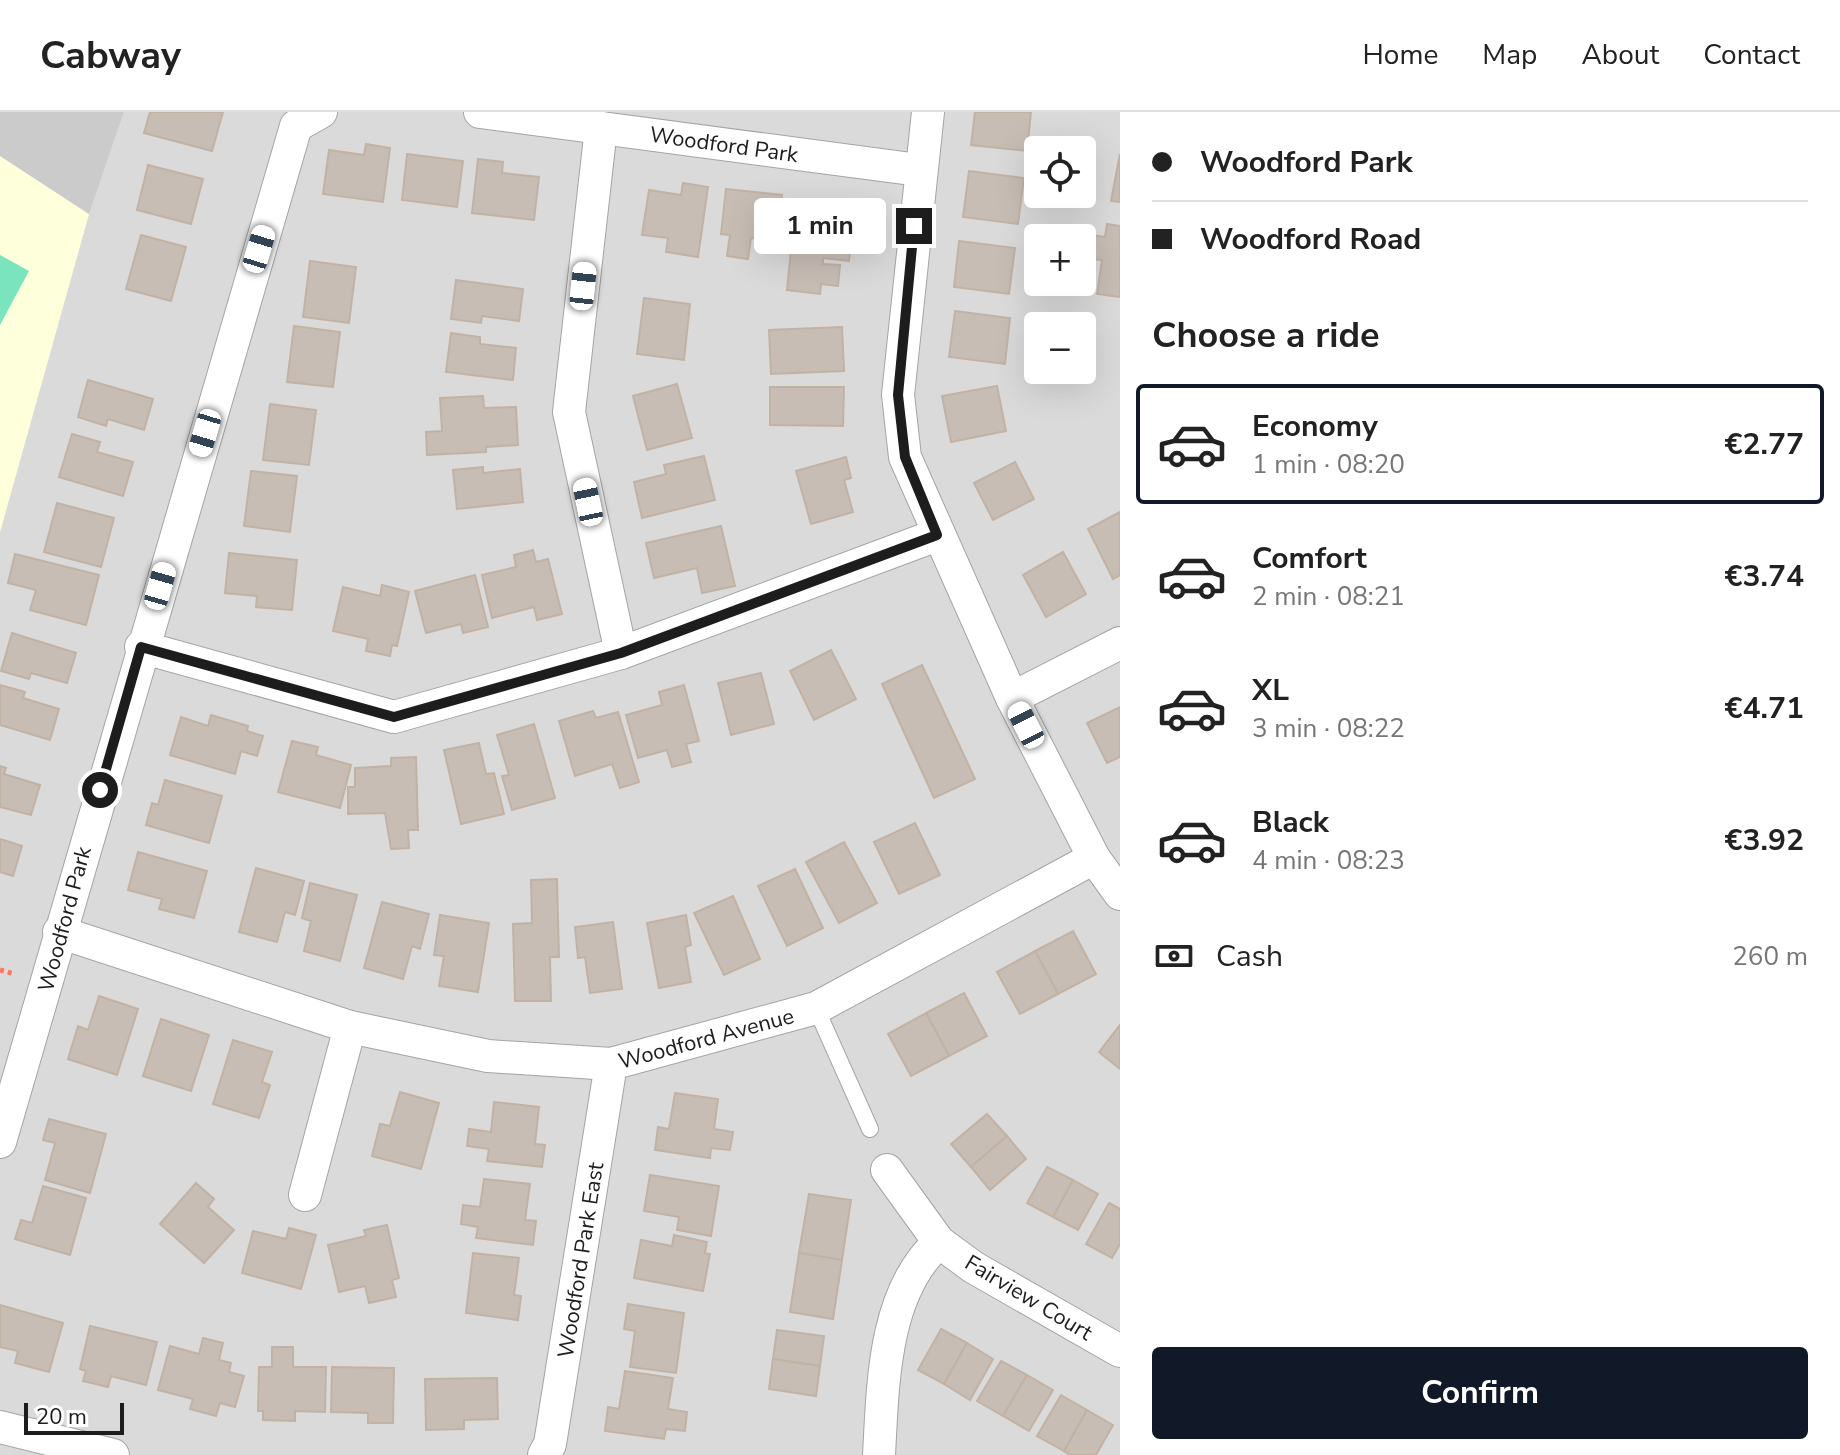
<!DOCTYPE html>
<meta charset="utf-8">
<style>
:root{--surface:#fff;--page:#f2f2f2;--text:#222;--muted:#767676;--line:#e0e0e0;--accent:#111827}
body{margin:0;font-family:"Nunito Sans",sans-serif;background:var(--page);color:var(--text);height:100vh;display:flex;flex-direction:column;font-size:30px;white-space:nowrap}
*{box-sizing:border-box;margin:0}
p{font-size:26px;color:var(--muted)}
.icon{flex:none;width:44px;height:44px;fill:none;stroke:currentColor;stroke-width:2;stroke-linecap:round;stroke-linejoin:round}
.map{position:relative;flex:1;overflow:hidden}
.side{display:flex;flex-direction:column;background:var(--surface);width:720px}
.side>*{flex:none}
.hud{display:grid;align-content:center;height:176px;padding:0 32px;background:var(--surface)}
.buttons{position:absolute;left:1024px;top:24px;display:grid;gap:16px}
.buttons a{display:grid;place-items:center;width:72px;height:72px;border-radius:8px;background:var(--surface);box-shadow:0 8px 32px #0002;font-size:40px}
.scale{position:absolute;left:24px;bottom:20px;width:100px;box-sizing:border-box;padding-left:8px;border:4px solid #1d1d1d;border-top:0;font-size:22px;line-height:28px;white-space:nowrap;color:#1d1d1d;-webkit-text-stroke:6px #fff;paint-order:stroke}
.end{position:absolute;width:36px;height:36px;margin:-18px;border:10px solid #1d1d1d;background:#fff;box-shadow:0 0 0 4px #fff}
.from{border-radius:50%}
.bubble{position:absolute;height:56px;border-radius:8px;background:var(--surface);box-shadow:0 8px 32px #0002;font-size:26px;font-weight:700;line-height:56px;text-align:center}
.car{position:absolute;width:24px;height:48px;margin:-24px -12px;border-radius:10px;box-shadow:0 0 6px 2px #0007;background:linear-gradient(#fff 24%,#345 0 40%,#fff 0 76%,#345 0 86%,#fff 0)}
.hud b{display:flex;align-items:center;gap:28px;height:76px;font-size:30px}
.hud b+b{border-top:2px solid var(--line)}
.hud i{width:20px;height:20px;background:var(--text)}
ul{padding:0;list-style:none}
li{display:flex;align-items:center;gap:24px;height:120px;margin:0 16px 12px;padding:0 16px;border:4px solid transparent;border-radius:8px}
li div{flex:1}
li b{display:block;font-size:30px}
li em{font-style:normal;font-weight:700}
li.active{border-color:var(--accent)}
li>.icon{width:72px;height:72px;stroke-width:1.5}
h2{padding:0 32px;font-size:36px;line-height:96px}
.pay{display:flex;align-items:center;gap:20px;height:88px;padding:0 32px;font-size:30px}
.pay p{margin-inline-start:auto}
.cta{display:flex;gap:16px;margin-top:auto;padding:16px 32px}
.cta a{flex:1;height:92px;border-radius:8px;background:var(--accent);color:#fff;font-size:32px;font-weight:700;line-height:92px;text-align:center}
header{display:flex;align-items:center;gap:48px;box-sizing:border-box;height:112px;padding:0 40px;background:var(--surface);border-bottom:2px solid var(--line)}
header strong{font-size:38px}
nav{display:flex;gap:44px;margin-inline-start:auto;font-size:28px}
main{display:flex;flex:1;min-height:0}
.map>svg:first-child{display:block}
.residential{fill:#dbdada;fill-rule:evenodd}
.education{fill:#feffdb}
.religious{fill:#cbcbcb}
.pitch{fill:#7ae4be}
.building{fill:#c7bdb5;stroke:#c2b2a4;stroke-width:2}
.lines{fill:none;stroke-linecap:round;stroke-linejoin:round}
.lane-casing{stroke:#a4a4a4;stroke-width:18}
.street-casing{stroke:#a4a4a4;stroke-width:34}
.path{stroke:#ff7763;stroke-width:5;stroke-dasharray:4 4;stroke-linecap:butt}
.lane{stroke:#fff;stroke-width:16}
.street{stroke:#fff;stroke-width:32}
.route{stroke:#1d1d1d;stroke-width:10}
.labels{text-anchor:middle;stroke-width:8;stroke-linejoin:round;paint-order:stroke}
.street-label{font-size:22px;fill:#1d1d1d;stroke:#fff}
</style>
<header>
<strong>Cabway</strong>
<nav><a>Home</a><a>Map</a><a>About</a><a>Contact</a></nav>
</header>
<main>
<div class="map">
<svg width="1120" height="1343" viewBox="0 0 1120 1343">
<rect width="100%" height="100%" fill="#efebe2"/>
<path class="residential" d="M124,0H1120V1343H0V420L89,102ZM1038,38H1082V82H1038ZM1038,126H1082V170H1038ZM1038,214H1082V258H1038Z"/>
<path class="education" d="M0,44L89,102L0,420Z"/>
<path class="religious" d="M0,0H124L89,102L0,44Z"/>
<path class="pitch" d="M0,143L29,159L0,213Z"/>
<g class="building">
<path d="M150,0H223L212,39L144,21Z"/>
<path d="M975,0H1031L1027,39L971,33Z"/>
<path d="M366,32L390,36L383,90L323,82L329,38L364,43Z"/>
<path d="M407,42L463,49L457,95L402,88Z"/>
<path d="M1120,42V90L1111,89Z"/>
<path d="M478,47L503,50L502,61L539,65L534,108L472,101Z"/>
<path d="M148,53L203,67L191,112L137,98Z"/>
<path d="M969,59L1024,66L1018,112L963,105Z"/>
<path d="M683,71L708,75L698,145L666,140L668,126L642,123L649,78L681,83Z"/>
<path d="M726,77L782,83L777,129L751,126L748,147L727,144L730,123L721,122Z"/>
<path d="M796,87L817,89L816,98L854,102L849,149L823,146V152L840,153L838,174L821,172L820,182L787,178Z"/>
<path d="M1107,112L1120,114V185L1097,182L1102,148L1082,146L1086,122L1105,125Z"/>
<path d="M141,123L186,135L171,189L126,177Z"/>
<path d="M959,129L1015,136L1009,182L954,175Z"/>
<path d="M310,149L356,155L349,211L303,205Z"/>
<path d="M456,168L523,177L519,209L482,204L481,211L451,207Z"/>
<path d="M644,186L690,192L684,248L637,242Z"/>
<path d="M955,199L1010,206L1005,252L949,245Z"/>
<path d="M294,214L340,220L333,275L287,270Z"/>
<path d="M842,215L844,259L771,262L769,218Z"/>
<path d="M451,221L480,225V232L516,236L513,268L446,260Z"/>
<path d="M88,268L153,287L144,318L108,307L106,314L78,305Z"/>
<path d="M677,272L692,326L647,338L633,284Z"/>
<path d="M997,274L1006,319L951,330L942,284Z"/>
<path d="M770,275H844L843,314L770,313Z"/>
<path d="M483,284L484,296L516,295L518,333L486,335V340L427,343L426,320L442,319L440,286Z"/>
<path d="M270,292L316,298L309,353L263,348Z"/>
<path d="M72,322L100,330L97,340L133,350L123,384L59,365Z"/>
<path d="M704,344L715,388L642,406L634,370L666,362L664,353Z"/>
<path d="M846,345L851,366L844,368L853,400L811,412L796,359Z"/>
<path d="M1015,350L1034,387L993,408L974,371Z"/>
<path d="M483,355V361L520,357L523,390L457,397L453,358Z"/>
<path d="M251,359L297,364L290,420L244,414Z"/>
<path d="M57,391L114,406L101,455L44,440Z"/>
<path d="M1120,400V463L1113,467L1088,417Z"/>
<path d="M721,414L735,474L702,481L697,456L654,466L646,431Z"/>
<path d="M533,438L536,450L548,447L562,502L537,508L534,495L492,506L482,463L516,455L514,443Z"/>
<path d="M1063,440L1086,482L1046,505L1023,463Z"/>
<path d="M229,441L297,448L292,498L256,495L257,484L225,481Z"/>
<path d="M15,442L99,463L86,513L30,498L36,478L8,471Z"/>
<path d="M475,463L488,515L463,521L461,512L426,521L415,479Z"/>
<path d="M382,473L409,480L397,534L392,533L390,544L366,539L368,527L333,519L343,475L380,484Z"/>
<path d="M12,521L76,541L67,571L31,561L29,567L1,559Z"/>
<path d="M831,538L856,587L814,608L790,559Z"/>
<path d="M922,553L975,667L934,686L882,572Z"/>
<path d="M761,561L774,612L731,623L718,571Z"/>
<path d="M0,573L25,580L23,586L59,597L50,628L0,613Z"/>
<path d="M684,573L699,629L686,632L691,650L672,655L667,638L638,646L626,603L662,593L659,580Z"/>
<path d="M1120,595V645L1107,651L1087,611Z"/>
<path d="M593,599L596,606L618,600L639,670L620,676L612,652L575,664L559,609Z"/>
<path d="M211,603L248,614L247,619L263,624L257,644L241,639L235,662L170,643L181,605L208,614Z"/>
<path d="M534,612L555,686L512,698L502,664L509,663L497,623Z"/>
<path d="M292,629L318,635L316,643L351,653L340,696L278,680Z"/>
<path d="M479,631L486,662L494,661L504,702L461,712L444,638Z"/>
<path d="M416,645L418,718H408L409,736L391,737L385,701L348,702V675H355V656L391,654V646Z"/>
<path d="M0,654L6,656L4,662L40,673L31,703L0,695Z"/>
<path d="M165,668L222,684L209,731L146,713L152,691L158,693Z"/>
<path d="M915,711L940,763L899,782L874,730Z"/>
<path d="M0,727L22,734L13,764L0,760Z"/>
<path d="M844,730L877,791L839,811L806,750Z"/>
<path d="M138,740L207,759L194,806L159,797L162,787L128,778Z"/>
<path d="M256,756L304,769L295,803L285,800L277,830L239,820Z"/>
<path d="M795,757L823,816L787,834L758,774Z"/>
<path d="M557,767L559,845H550L551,889H515L513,812L532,811L531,768Z"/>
<path d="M310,771L357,783L340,849L304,839L311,809L302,806Z"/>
<path d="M733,784L760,847L724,863L694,801Z"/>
<path d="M382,790L429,802L420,837L412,834L403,867L364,856Z"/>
<path d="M440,803L489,811L478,880L439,874L444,844L434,843Z"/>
<path d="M686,803L691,833L685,835L691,870L659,876L647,811Z"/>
<path d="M613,810L622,877L590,881L585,845L578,846L575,815Z"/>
<path d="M1073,819L1096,862L1058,882L1035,839Z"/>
<path d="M1035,839L1058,882L1020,902L997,860Z"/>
<path d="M964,881L987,924L949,944L926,901Z"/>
<path d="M99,884L138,897L117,963L68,947L78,914L88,918Z"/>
<path d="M926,901L949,944L911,964L888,922Z"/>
<path d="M161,907L209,923L191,979L143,964Z"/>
<path d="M1120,913V957L1099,940Z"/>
<path d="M233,928L272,940L262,970L270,973L259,1006L213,992Z"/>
<path d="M400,980L439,991L421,1057L372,1044L380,1012L390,1014Z"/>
<path d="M675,981L718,987L714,1017L733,1020L730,1038L711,1036L710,1046L655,1038L658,1015L669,1017Z"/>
<path d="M494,990L539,995L535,1032L545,1033L542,1055L487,1049L489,1037L467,1034L469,1017L491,1020Z"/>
<path d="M987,1002L1007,1024L971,1055L951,1032Z"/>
<path d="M49,1007L106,1022L90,1081L45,1068L55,1031L43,1028Z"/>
<path d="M1007,1024L1026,1047L990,1078L971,1055Z"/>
<path d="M1047,1055L1073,1068L1053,1105L1027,1091Z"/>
<path d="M650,1063L719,1074L711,1124L677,1118L679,1105L644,1099Z"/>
<path d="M484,1067L530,1072L525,1108L536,1109L533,1133L476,1126L478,1115L461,1112L463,1093L480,1095Z"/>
<path d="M1073,1068L1098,1082L1078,1118L1053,1105Z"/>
<path d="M196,1071L214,1087L208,1095L234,1118L204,1151L160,1112Z"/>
<path d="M43,1074L86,1086L70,1143L15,1127L21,1108L32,1111Z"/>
<path d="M809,1082L851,1088L842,1148L799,1141Z"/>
<path d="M1109,1091L1120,1097V1132L1112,1146L1086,1132Z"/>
<path d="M387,1113L399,1166L392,1168L396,1185L369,1191L365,1174L339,1180L328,1133L366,1124L364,1118Z"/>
<path d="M289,1116L316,1123L301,1177L242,1161L253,1119L286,1127Z"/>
<path d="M674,1123L707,1130L705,1141L710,1142L703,1179L634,1166L641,1128L672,1134Z"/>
<path d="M473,1141L519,1146L514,1183L521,1184L518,1208L466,1201Z"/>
<path d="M799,1141L842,1148L833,1207L790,1200Z"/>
<path d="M628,1192L684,1201L676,1261L630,1255L635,1219L624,1217Z"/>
<path d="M0,1193L63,1211L49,1260L15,1251L18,1239L0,1235Z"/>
<path d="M90,1214L157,1230L146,1273L111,1264L108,1275L83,1269L86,1259L80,1257Z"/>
<path d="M941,1217L967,1231L944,1272L918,1258Z"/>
<path d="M777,1218L824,1224L820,1254L773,1247Z"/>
<path d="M203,1226L223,1231L219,1248L231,1251L229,1260L244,1264L235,1295L220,1291L216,1304L190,1297L193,1287L158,1278L170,1234L199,1242Z"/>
<path d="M967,1231L993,1247L970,1288L944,1272Z"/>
<path d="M272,1235H293V1255H326L325,1300L295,1299V1309L263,1308V1299H258L259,1255H272Z"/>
<path d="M773,1247L820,1254L816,1284L769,1277Z"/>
<path d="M1001,1249L1027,1263L1003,1304L977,1289Z"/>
<path d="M332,1255L394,1256L393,1311H368V1301L331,1300Z"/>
<path d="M625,1259L673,1266L668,1297L687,1300L685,1319L666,1317L664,1327L605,1319L608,1295L619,1297Z"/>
<path d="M1027,1263L1053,1278L1029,1319L1003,1304Z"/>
<path d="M497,1266L498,1307L464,1308V1317L426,1318L425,1267Z"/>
<path d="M1061,1283L1087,1298L1064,1339L1037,1324Z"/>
<path d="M1087,1298L1113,1313L1096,1343H1070L1064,1339Z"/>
</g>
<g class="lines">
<g class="lane-casing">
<path id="lane" d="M816,896L870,1017"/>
</g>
<g class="street-casing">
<g id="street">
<path d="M480,0L919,58"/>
<path d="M928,0L898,283L905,345L1012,586L1094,746L1120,782"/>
<path d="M601,16L569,300L621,541"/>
<path d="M141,535L394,605L621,541L937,423"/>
<path d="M1012,586L1120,531"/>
<path d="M59,820L350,915L488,944L611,952L816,896L1094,746"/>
<path d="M0,1030L296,14L321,0"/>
<path d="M887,1058L939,1130L973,1155L1120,1239"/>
<path d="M305,1083L350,915"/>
<path d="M0,1315L113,1343"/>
<path d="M544,1343L550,1332L611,952"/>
<path d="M879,1343C883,1272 883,1181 939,1130"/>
</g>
</g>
<path class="path" d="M0,858L15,862"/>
<use href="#lane" class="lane"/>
<use href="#street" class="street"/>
</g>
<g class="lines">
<path class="route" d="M100,678L141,535L394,605L621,541L937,423L905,345L898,283L914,114"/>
</g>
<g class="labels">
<g class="street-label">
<text transform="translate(724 32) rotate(8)" y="8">Woodford Park</text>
<text transform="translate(64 807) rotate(-75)" y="8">Woodford Park</text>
<text transform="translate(706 926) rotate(-15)" y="8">Woodford Avenue</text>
<text transform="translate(580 1148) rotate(-81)" y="8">Woodford Park East</text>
<text transform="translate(1029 1185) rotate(31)" y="8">Fairview Court</text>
</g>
</g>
</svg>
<div class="buttons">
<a><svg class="icon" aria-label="locate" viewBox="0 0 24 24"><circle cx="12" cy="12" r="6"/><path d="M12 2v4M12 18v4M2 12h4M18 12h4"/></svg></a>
<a>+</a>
<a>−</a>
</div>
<div class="scale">20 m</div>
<i class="end from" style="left:100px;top:678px"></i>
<i class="end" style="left:914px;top:114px"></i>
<div class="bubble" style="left:754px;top:86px;width:132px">1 min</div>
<i class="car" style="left:259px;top:137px;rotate:17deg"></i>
<i class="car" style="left:583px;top:174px;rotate:6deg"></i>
<i class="car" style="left:205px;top:321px;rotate:197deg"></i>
<i class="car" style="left:588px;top:390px;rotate:348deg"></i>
<i class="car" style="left:160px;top:474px;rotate:16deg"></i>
<i class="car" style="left:1026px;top:613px;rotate:333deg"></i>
</div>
<section class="side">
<div class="hud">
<b><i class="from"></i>Woodford Park</b>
<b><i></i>Woodford Road</b>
</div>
<h2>Choose a ride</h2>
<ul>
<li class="active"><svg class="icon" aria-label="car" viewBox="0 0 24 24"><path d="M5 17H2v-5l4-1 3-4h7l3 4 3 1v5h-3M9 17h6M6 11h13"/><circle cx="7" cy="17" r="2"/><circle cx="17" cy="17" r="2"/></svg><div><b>Economy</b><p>1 min · 08:20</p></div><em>€2.77</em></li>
<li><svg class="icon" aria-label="car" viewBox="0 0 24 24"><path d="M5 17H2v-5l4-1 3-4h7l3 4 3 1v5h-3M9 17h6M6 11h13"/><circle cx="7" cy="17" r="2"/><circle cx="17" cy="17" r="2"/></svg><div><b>Comfort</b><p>2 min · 08:21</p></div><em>€3.74</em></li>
<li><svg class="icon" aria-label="car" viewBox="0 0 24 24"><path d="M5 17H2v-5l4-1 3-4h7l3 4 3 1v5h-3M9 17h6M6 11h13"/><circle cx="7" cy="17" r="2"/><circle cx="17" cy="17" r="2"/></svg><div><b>XL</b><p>3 min · 08:22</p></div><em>€4.71</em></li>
<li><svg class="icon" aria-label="car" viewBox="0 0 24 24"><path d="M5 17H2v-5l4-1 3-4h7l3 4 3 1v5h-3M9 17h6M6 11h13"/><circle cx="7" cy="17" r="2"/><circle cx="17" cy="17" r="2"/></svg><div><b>Black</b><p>4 min · 08:23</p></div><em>€3.92</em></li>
</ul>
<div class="pay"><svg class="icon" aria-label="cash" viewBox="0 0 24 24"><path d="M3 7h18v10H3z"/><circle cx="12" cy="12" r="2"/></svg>Cash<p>260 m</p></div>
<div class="cta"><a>Confirm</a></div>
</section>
</main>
